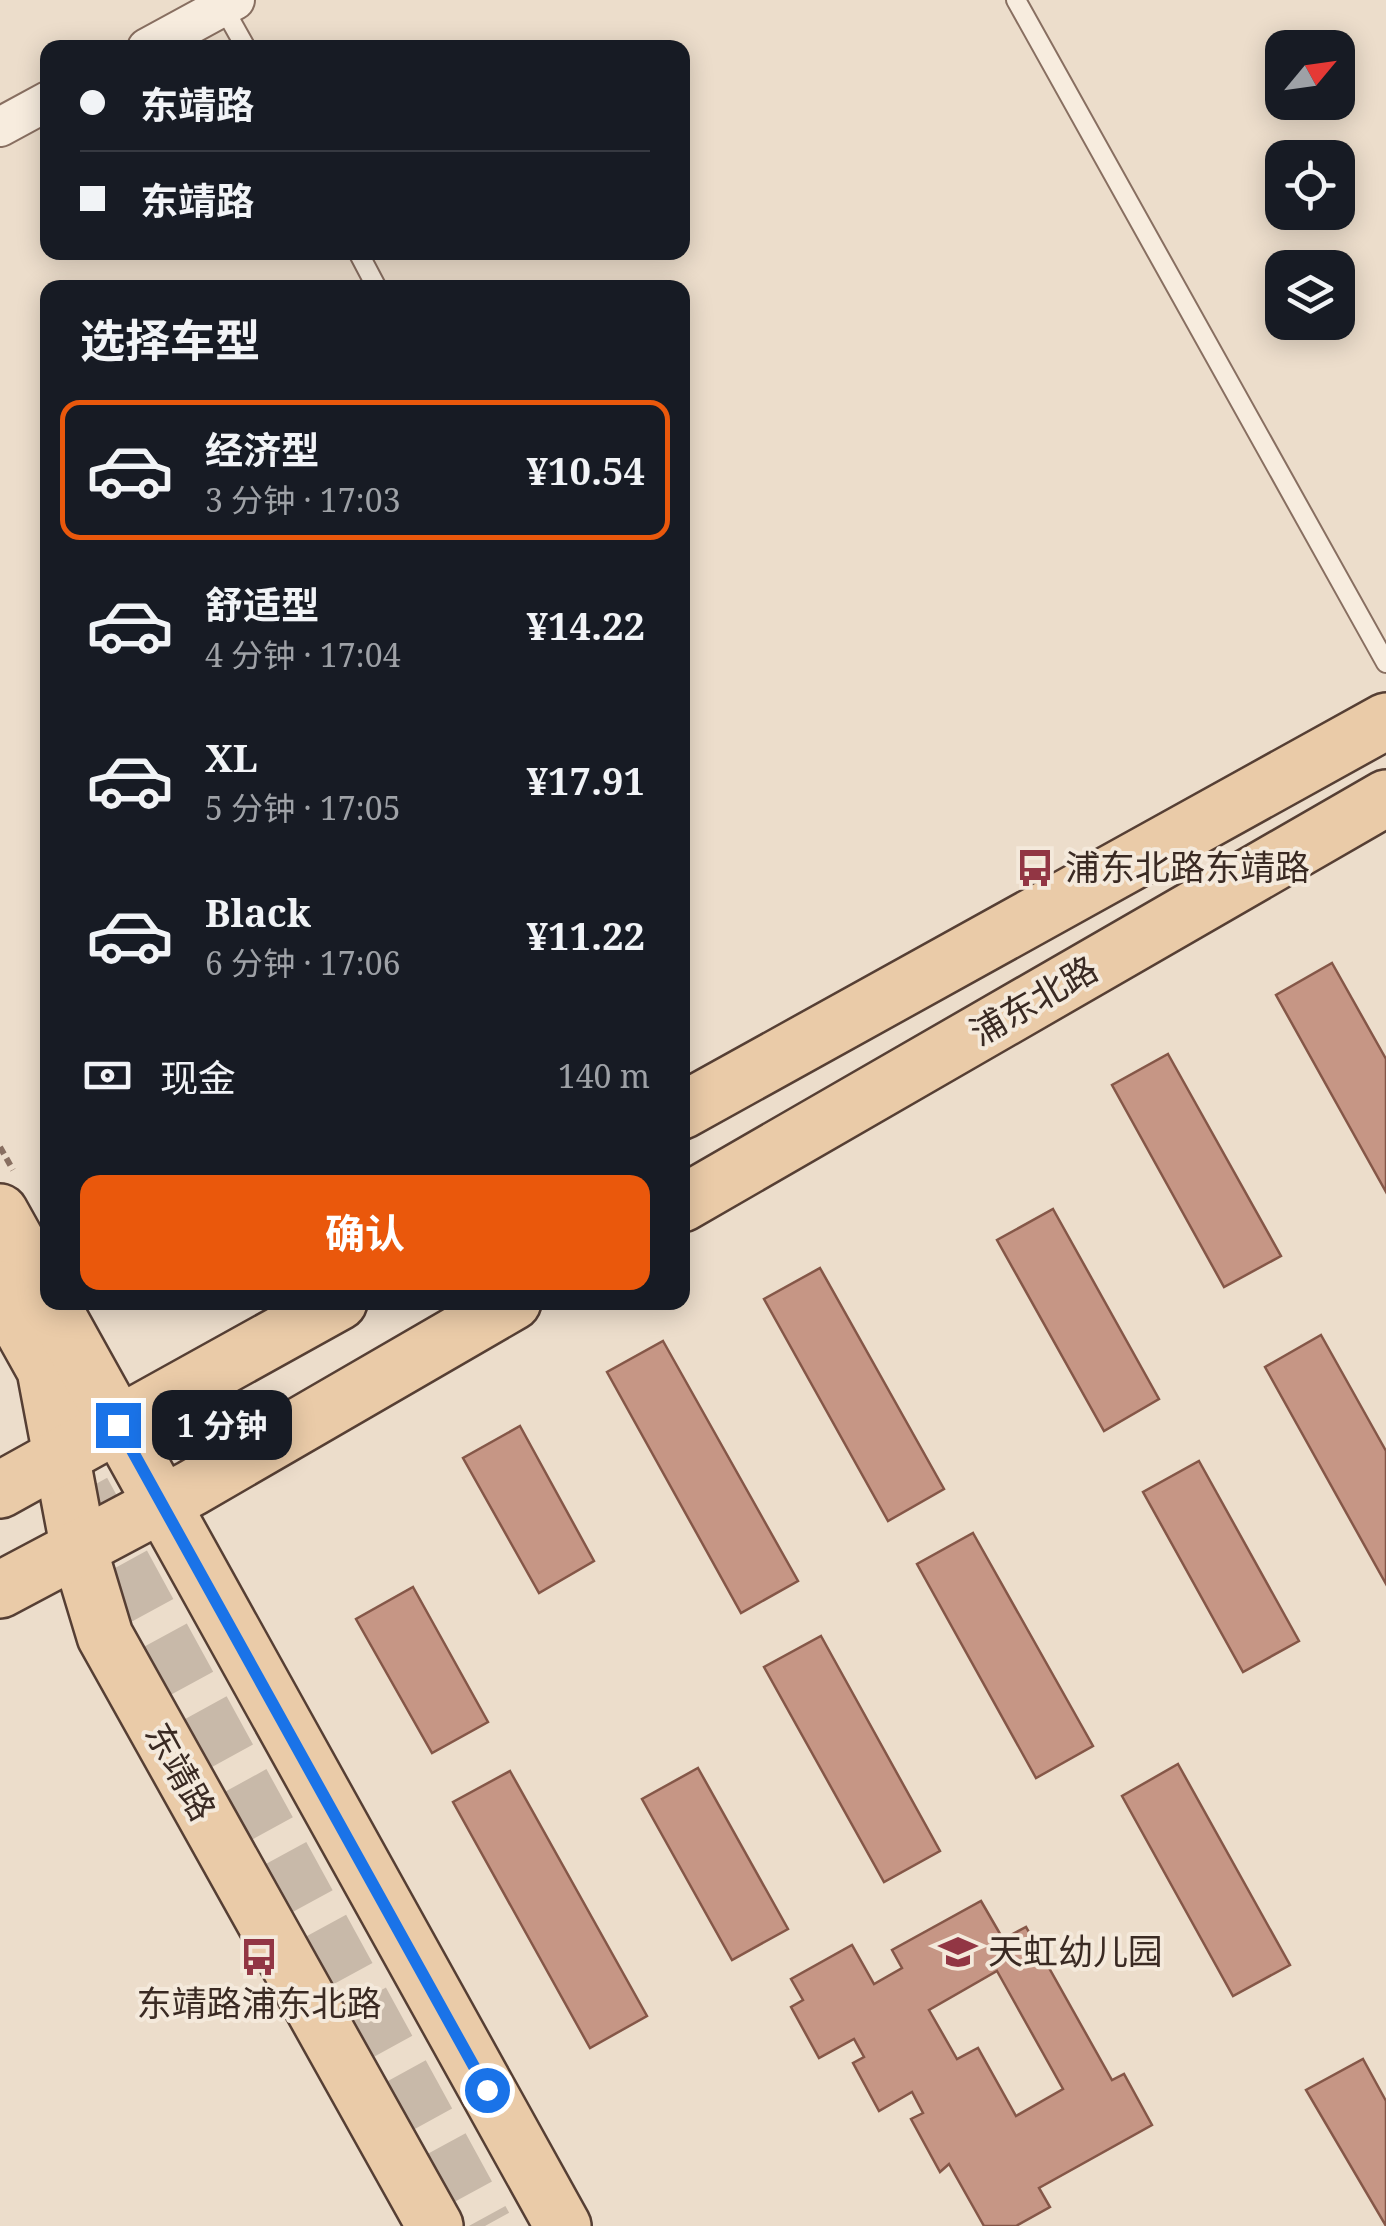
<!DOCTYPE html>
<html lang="zh">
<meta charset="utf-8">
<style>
:root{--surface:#171b24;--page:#242831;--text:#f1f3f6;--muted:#9ea1a6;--line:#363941;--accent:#ea580c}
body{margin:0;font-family:"Noto Serif","Noto Sans SC",serif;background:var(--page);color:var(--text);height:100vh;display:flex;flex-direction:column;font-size:38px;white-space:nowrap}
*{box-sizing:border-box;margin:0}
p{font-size:32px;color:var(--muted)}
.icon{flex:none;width:55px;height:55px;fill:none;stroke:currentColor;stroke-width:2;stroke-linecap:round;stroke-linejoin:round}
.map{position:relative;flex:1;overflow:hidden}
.details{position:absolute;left:40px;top:280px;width:650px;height:1030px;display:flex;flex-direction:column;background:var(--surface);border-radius:20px;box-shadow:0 5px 25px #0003}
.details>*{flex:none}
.top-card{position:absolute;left:40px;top:40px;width:650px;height:220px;border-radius:20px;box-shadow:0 5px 25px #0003;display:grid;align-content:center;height:220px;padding:0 40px;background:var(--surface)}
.needle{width:65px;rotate:61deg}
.fabs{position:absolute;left:1265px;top:30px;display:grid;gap:20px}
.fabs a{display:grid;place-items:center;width:90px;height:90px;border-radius:20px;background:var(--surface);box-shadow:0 5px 25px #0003;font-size:50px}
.end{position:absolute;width:45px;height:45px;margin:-22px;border:12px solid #1a73e8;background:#fff;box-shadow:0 0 0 5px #fff}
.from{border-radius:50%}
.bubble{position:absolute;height:70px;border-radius:20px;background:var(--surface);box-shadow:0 5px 25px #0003;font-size:32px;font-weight:700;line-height:70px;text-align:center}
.top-card b{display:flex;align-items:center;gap:35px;height:95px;font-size:38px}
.top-card b+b{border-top:2px solid var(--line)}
.top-card i{width:25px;height:25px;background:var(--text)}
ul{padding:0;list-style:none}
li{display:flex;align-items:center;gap:30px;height:140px;margin:0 20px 15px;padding:0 20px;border:5px solid transparent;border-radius:20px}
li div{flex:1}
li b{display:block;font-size:38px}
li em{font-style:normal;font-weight:700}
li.selected{border-color:var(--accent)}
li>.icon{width:90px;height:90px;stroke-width:1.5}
h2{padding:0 40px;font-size:45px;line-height:120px}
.pay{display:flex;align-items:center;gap:25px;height:110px;padding:0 40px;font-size:38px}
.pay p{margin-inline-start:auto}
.action{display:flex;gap:20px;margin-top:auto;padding:20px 40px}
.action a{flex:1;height:115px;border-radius:20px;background:var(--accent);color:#fff;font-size:40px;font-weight:700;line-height:115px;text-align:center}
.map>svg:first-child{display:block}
.building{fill:#c69685;stroke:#855748;stroke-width:2.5;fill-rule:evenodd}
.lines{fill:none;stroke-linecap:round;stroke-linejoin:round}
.primary-tunnel{stroke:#c8b9a9;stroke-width:55;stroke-dasharray:55 28;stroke-linecap:butt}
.lane-casing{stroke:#886f61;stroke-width:22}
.street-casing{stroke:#886f61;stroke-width:42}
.primary-casing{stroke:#563f34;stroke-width:60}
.path{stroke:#886f61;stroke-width:6;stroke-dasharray:8 5;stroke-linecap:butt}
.lane{stroke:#f7ecde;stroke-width:18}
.street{stroke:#f7ecde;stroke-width:38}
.primary{stroke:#eacba8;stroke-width:55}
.route{stroke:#1a73e8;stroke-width:12}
.labels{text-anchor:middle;stroke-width:8;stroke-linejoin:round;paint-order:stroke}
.poi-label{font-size:35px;fill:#3a2a23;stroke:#f4e9db;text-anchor:start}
.street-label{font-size:35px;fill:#3a2a23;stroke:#f4e9db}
</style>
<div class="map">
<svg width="1386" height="2226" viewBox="0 0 1386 2226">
<rect width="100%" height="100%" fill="#ecddcb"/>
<g class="building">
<path d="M1332,963L1386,1059V1192L1276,995Z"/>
<path d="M1168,1054L1281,1256L1224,1287L1112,1085Z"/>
<path d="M1053,1209L1159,1399L1104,1431L997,1240Z"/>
<path d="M820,1268L944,1489L888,1521L764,1299Z"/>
<path d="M1321,1335L1386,1451V1584L1265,1367Z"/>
<path d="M663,1341L798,1581L741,1613L607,1372Z"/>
<path d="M520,1426L594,1561L539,1593L463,1458Z"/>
<path d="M1199,1461L1299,1641L1243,1672L1143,1492Z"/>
<path d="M973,1533L1093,1746L1036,1778L917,1564Z"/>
<path d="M413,1587L488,1722L432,1753L356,1619Z"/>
<path d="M821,1636L940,1851L884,1882L764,1667Z"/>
<path d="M1178,1764L1290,1965L1233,1996L1122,1796Z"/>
<path d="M698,1768L788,1929L732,1960L642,1799Z"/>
<path d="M510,1771L647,2016L590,2048L453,1802Z"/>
<path d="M981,1901L1003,1939L1026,1927L1112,2080L1124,2074L1152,2125L1039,2188L1050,2207L1016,2226H984L949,2164L940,2172L911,2119L923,2113L912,2092L879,2111L853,2063L864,2057L854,2039L819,2058L791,2007L803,2000L791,1979L852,1945L874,1984L902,1968L892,1950ZM997,1971L1063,2089L1016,2116L978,2048L957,2059L929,2010Z"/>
<path d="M1363,2059L1386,2101V2226L1306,2090Z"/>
</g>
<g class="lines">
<path class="primary-tunnel" d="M83,1491L485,2226"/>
<g class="lane-casing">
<g id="lane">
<path d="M1016,0L1386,663"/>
<path d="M223,7L246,48"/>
<path d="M358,252L377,288"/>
</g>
</g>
<g class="street-casing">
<g id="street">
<path d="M147,48L235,0"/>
<path d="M0,127L48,101"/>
</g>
</g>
<g class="primary-casing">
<g id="primary">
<path d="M682,1111L1386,721"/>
<path d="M682,1204L1386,798"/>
<path d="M0,1212L48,1298"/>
<path d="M0,1289L45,1370L79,1550L105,1636L435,2226"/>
<path d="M50,1302L563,2226"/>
<path d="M0,1490L339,1302"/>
<path d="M0,1590L192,1488L513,1302"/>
</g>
</g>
<path class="path" d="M0,1147L13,1170"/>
<use href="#lane" class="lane"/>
<use href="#street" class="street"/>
<use href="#primary" class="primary"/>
</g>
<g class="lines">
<path class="route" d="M118,1425L487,2090"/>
</g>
<defs>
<g id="bus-bare" transform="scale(3)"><path d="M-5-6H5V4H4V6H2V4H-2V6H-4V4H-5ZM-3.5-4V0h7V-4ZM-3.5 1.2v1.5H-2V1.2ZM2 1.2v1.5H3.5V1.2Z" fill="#923644" stroke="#f4e9db" stroke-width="2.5" paint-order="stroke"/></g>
<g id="school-bare" transform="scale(3)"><path d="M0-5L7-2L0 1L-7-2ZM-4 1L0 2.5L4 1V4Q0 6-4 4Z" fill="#923644" stroke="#f4e9db" stroke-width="2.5" paint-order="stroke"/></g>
</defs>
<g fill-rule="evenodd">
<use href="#bus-bare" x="1035" y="868"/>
<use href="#school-bare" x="958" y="1952"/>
<use href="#bus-bare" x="259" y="1957"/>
</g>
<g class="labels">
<g class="poi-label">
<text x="1065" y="880">浦东北路东靖路</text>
<text x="988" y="1964">天虹幼儿园</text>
<text x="259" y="2016" text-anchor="middle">东靖路浦东北路</text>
</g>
<g class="street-label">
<text transform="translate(1034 1001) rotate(-30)" y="12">浦东北路</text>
<text transform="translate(180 1772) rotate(61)" y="12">东靖路</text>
</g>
</g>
</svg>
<div class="fabs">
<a><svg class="needle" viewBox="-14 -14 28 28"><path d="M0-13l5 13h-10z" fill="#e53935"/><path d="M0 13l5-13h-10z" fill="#9ea1a6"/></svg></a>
<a><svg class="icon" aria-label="locate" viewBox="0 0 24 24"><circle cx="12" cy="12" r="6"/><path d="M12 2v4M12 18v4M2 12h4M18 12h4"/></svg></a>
<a><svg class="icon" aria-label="layers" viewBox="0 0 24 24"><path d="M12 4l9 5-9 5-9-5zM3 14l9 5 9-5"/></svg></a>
</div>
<i class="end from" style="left:487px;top:2090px"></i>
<i class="end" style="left:118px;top:1425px"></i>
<div class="bubble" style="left:152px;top:1390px;width:140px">1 分钟</div>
<div class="top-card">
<b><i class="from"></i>东靖路</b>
<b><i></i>东靖路</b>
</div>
<section class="details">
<h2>选择车型</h2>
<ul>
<li class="selected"><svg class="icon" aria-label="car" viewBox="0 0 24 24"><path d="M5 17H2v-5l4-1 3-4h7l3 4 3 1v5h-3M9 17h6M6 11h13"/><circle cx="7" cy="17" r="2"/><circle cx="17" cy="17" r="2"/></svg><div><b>经济型</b><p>3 分钟 · 17:03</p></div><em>¥10.54</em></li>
<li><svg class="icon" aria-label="car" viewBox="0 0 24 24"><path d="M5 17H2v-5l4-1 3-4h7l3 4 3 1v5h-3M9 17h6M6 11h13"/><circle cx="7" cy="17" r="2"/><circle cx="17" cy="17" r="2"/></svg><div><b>舒适型</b><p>4 分钟 · 17:04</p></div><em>¥14.22</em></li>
<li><svg class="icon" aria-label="car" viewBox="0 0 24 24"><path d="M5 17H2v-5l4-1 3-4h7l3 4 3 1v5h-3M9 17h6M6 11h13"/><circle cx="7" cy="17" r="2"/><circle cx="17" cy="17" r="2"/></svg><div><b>XL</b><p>5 分钟 · 17:05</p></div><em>¥17.91</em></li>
<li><svg class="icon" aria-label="car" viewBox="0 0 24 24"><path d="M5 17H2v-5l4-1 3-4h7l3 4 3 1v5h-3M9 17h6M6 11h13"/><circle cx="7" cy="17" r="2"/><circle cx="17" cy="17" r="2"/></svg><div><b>Black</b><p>6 分钟 · 17:06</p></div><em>¥11.22</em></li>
</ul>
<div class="pay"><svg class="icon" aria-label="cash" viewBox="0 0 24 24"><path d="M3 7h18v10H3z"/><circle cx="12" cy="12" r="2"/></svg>现金<p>140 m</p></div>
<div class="action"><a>确认</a></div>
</section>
</div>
